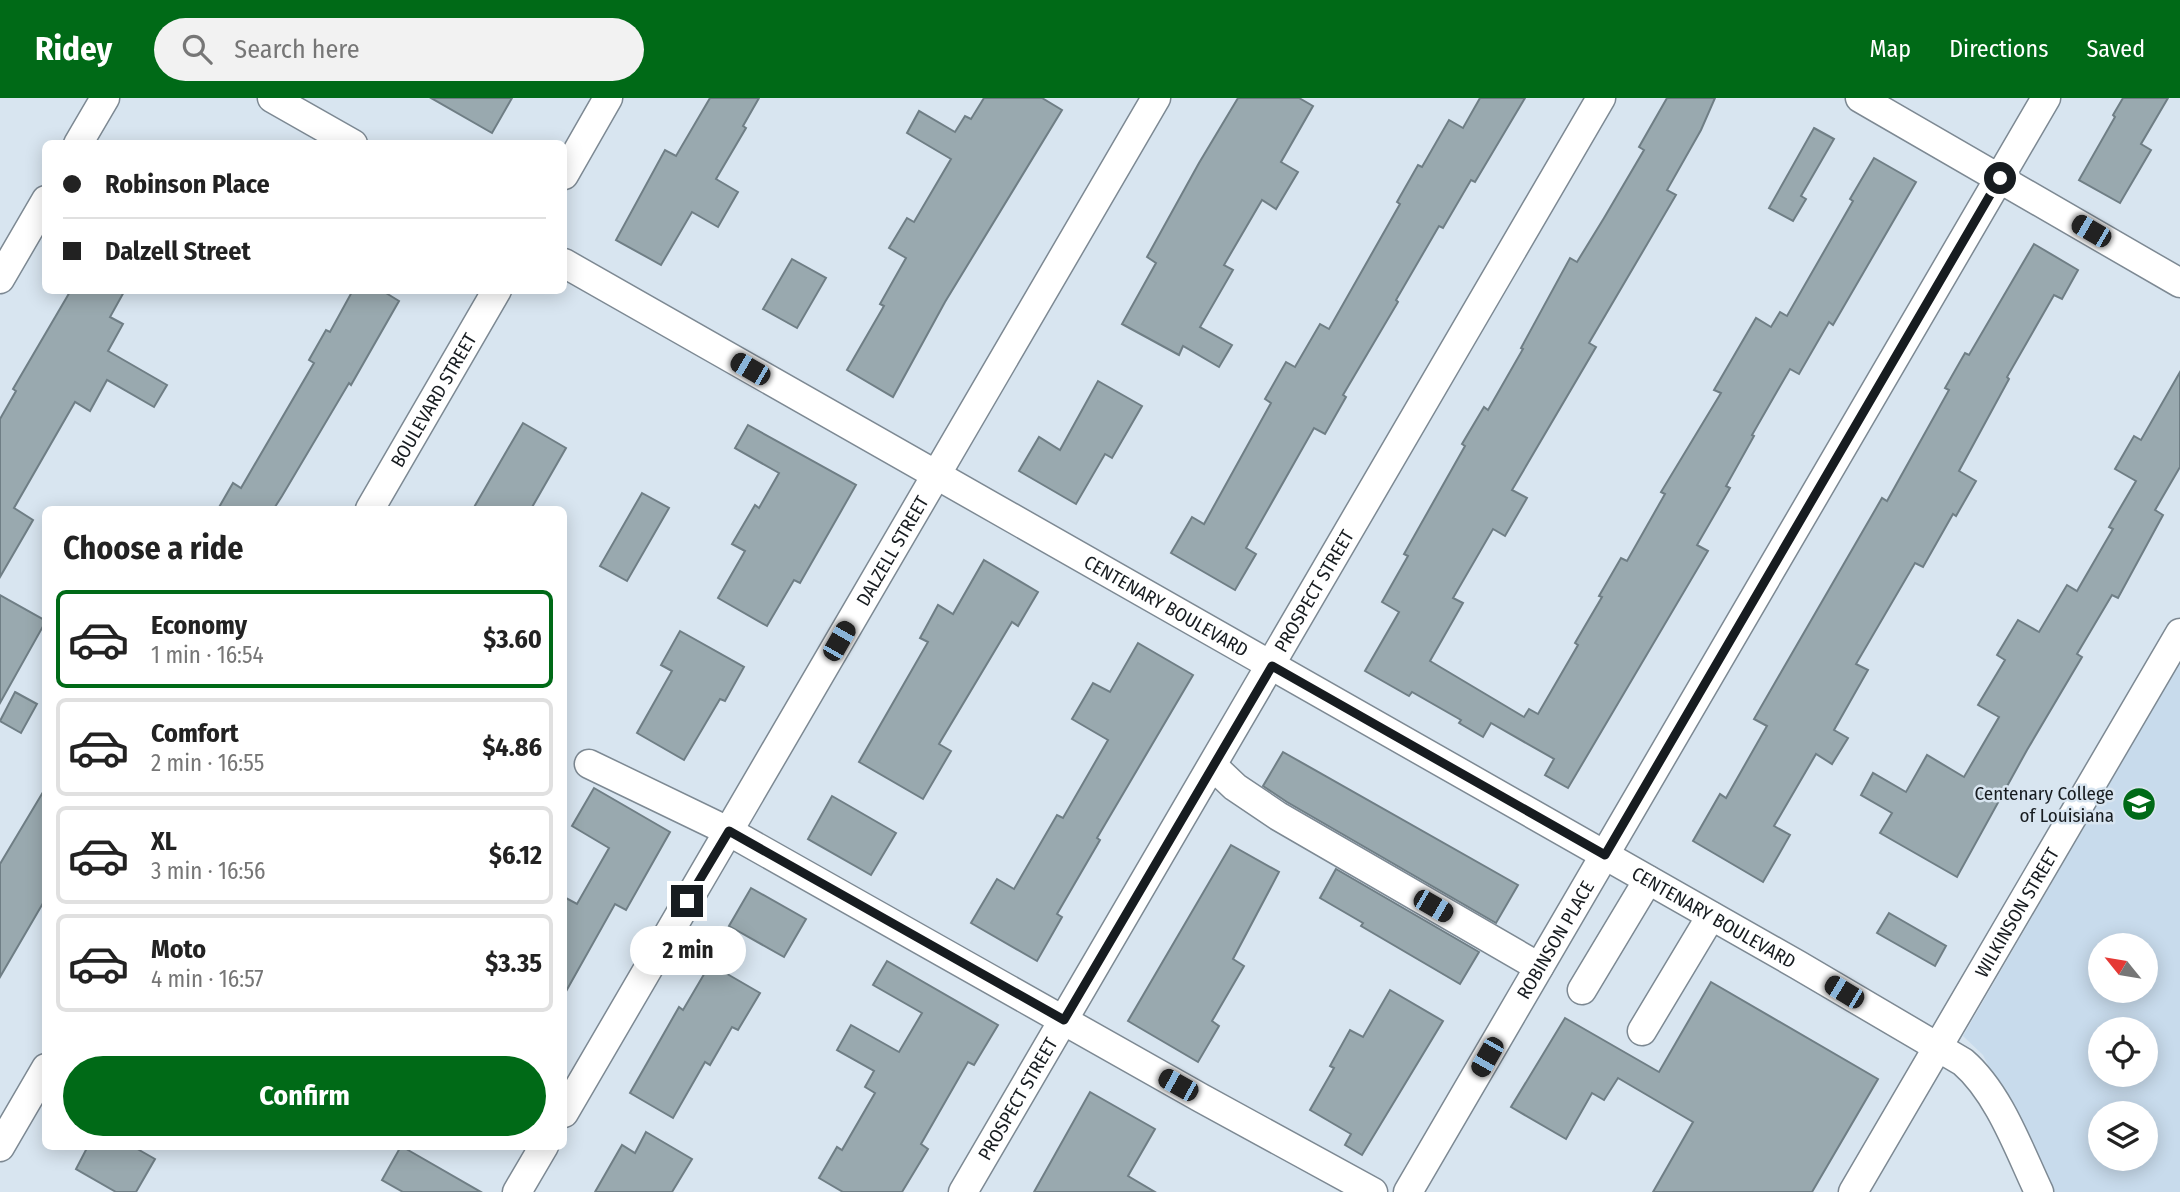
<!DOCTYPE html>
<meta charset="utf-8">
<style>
:root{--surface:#fff;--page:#f2f2f2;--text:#222;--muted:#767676;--line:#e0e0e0;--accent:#006a17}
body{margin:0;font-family:"Fira Sans Condensed",sans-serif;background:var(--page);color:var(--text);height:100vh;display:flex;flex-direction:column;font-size:26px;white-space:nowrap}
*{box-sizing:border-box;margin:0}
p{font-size:23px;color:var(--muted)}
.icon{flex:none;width:38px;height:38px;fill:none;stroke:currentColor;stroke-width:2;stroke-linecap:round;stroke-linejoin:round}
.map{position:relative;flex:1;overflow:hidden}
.details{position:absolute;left:42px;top:408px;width:525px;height:644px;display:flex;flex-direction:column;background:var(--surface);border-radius:10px;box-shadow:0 4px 18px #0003}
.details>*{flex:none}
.hud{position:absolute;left:42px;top:42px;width:525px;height:154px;border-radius:10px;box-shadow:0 4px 18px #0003;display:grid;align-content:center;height:154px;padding:0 21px;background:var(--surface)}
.needle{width:46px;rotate:300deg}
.buttons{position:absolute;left:2088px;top:835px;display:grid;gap:14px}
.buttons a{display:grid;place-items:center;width:70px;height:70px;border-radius:50%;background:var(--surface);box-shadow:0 4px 18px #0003;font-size:35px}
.end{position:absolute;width:32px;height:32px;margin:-16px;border:9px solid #171c20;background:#fff;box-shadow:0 0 0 4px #fff}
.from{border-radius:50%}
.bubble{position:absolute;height:49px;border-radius:24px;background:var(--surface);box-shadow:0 4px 18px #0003;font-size:23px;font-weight:700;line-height:49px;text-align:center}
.car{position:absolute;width:21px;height:42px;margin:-21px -10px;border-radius:9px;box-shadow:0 0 5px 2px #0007;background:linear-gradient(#222 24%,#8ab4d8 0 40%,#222 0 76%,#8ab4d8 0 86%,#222 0)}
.hud b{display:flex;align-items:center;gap:24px;height:66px;font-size:26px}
.hud b+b{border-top:2px solid var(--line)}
.hud i{width:18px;height:18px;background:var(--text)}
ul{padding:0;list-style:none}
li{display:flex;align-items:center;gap:21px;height:98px;margin:0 14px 10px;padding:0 7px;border:4px solid var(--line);border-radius:10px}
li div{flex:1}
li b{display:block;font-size:26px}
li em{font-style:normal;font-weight:700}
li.on{border-color:var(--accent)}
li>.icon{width:63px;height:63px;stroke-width:1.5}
h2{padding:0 21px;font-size:32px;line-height:84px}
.cta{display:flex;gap:14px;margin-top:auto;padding:14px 21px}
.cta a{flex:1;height:80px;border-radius:42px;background:var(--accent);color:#fff;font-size:28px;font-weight:700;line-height:80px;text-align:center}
header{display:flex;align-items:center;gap:42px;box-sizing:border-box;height:98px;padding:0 35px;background:var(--accent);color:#fff}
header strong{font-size:33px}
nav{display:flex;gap:38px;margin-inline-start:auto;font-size:24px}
.search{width:490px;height:63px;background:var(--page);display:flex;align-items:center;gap:18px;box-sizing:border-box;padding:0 24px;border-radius:38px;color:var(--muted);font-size:26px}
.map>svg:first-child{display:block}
.built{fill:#c8dbec;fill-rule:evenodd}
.building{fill:#99a9af;stroke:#6f7e85;stroke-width:2}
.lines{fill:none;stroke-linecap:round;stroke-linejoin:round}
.minor-casing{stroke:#7d8993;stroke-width:31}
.minor{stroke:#fff;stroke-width:28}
.route{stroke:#171c20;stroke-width:9}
.labels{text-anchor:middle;stroke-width:5;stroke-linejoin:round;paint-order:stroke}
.street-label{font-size:19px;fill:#171c20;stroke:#d8e5f0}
.poi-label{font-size:19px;fill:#171c20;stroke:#d8e5f0;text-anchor:end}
</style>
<header>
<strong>Ridey</strong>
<div class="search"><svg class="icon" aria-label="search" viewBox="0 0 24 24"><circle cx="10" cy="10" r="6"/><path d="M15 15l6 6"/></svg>Search here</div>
<nav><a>Map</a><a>Directions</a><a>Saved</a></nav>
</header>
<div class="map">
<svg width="2180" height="1094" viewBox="0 0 2180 1094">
<rect width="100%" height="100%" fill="#d8e5f0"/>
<path class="built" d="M2180,564V1094H2052L1983,957L1963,938ZM2100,847H2146V892H2100ZM2100,931H2146V976H2100ZM2100,1015H2146V1060H2100Z"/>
<g class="building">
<path d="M431,0H512L492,35Z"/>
<path d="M710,0H759L743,28L746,30L716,81L738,94L718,129L692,114L661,167L616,142L665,52L676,58Z"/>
<path d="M984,0H1042L1062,12L945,204L893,299L847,272L884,208L880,206L906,160L889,150L907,120L914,124L951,61L907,35L919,13L955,34L965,18L971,21Z"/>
<path d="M1238,0H1299L1313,8L1281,64L1298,74L1276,111L1262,102L1224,167L1233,172L1200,229L1232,247L1219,269L1183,248L1179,257L1122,226L1156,165L1147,159L1199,65Z"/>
<path d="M1480,0H1525L1475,84L1471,82L1443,130L1439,128L1396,202L1398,204L1343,297L1346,299L1325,336L1314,330L1246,450L1256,456L1235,492L1171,455L1192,419L1204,426L1271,305L1265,301L1286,264L1295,269L1320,226L1329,231L1400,106L1397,104L1418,67L1422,69L1449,22L1463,30Z"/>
<path d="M1667,0H1715L1701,32L1667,92L1676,97L1589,245L1596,249L1512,392L1527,400L1505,438L1493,431L1453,500L1463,505L1430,563L1524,619L1529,611L1538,616L1578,547L1575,545L1602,499L1599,498L1621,460L1627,463L1665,396L1661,394L1721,295L1714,292L1756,220L1771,229L1780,214L1787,218L1853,103L1850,101L1874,60L1916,84L1833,227L1829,224L1799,276L1790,271L1752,337L1754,338L1726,388L1730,390L1697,447L1708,453L1568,690L1545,677L1554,661L1491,625L1483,639L1459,625L1461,622L1412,594L1409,598L1365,573L1399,514L1382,504L1408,458L1404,456L1465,348L1462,346L1484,309L1488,312L1523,251L1521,250L1570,160L1577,164L1604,120L1644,52L1639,49Z"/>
<path d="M2123,0H2168L2141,46L2151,52L2120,105L2079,82L2115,19L2113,17Z"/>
<path d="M1814,30L1834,41L1801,98L1806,101L1793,123L1769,110Z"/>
<path d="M2034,146L2078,172L2062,201L2054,197L2007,279L2009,281L1959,373L1976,383L1956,418L1953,416L1923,469L1915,465L1856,566L1868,572L1834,632L1848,640L1832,666L1816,656L1774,728L1790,737L1763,784L1693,743L1720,696L1726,700L1767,628L1754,621L1882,400L1887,403L1949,292L1945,290L1965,255L1969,257Z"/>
<path d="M792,161L826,180L797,230L763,211Z"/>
<path d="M71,192H125L110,219L123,226L108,253L167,287L154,309L107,282L90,313L75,304L14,410L33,422L0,479V321L16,293L13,291Z"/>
<path d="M353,192H381L399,203L351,287L349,285L282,398L275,409L278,411H218L233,385L241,390L314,265L309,262L326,232L330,234Z"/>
<path d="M2180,274V369L2155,412L2163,417L2118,500L2112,497L2077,556L2082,559L2027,652L1957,779L1880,735L1892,715L1861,697L1873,675L1906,694L1927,657L1964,679L1999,619L1978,607L2005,562L1997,557L2018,522L2039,534L2067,487L2077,493L2113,431L2109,429L2136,383L2115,371L2134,338L2141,342Z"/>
<path d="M1098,283L1142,308L1112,360L1105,356L1076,406L1019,373L1039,339L1060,352Z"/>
<path d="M523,325L566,350L531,411H473Z"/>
<path d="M748,327L856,387L800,485L794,482L767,528L718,500L745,453L732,446L755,407L759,410L779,375L735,350Z"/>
<path d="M642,395L669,410L627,483L600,468Z"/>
<path d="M984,462L1038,494L1018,528L1012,524L939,646L951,653L923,701L859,664L928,544L920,540L938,507L953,516Z"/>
<path d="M0,497L46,523L0,605Z"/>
<path d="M680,533L744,569L725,603L720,601L684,662L637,635L672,573L661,567Z"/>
<path d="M1138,545L1193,577L1097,740L1100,742L1057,816L1062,819L1037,863L971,825L997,781L1014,791L1057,717L1063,720L1108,642L1072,621L1093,585L1110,594Z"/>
<path d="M15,594L37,606L21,635L0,623Z"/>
<path d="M1283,654L1518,787L1496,825L1287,704L1263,688Z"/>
<path d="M46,689V800L0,879V766Z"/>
<path d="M594,690L670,734L626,812L615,806L564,897V799L577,806L609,750L572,728Z"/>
<path d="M832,698L896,735L871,777L808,741Z"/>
<path d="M1231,747L1279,774L1233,861L1244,868L1212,923L1219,928L1198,964L1128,923Z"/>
<path d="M1336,771L1479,854L1460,886L1361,828L1363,825L1320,800Z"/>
<path d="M751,790L806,821L784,859L729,828Z"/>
<path d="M1889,815L1946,848L1935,868L1877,835Z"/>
<path d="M887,863L998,927L974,967L968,964L921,1046L928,1051L902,1094H843L819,1080L837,1049L842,1052L875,995L865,989L874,973L837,952L851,927L899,954L922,915L873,887Z"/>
<path d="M710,866L760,895L738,932L732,929L710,967L705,964L673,1020L630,995L679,909L683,912Z"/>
<path d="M1711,884L1878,981L1812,1094H1653L1693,1024L1618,980L1604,1002L1592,995L1566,1041L1511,1009L1565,920L1659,974Z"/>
<path d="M1390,892L1443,923L1362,1057L1345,1047L1351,1036L1310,1012L1334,970L1330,968L1350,932L1363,939Z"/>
<path d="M1090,994L1155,1031L1128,1078L1155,1094H1034Z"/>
<path d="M646,1034L692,1061L672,1094H595L622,1047L635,1055Z"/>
<path d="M88,1048H132L155,1061L136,1094H116L76,1071Z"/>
<path d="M401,1048L481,1094H403L382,1082Z"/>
</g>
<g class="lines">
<g class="minor-casing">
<g id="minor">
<path d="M272,0L353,46"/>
<path d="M1860,0L2180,185"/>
<path d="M78,46L105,0"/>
<path d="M564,77L608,0"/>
<path id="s1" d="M564,165L1798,867L1963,964C1999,995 2019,1052 2039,1094"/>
<path d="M0,181L46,102"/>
<path id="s2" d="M370,411L497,192"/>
<path d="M589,666L728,733L1201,1000L1373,1094"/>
<path d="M1213,668L1235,689L1278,718L1539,869"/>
<path d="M1582,892L1648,782"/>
<path d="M1642,933L1711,818"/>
<path id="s3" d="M564,1015L1156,0"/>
<path d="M0,1049L46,970"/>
<path d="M517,1094L544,1048"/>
<path id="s4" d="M963,1094L1601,0"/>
<path id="s5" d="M1408,1094L2046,0"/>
<path id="s6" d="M1853,1094L2180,535"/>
</g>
</g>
<use href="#minor" class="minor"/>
</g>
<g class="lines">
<path class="route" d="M687,803L729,733L1064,922L1272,568L1605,757L2000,80"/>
</g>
<defs>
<g id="university-disc" transform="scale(1.75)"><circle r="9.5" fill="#006a17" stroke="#d8e5f0"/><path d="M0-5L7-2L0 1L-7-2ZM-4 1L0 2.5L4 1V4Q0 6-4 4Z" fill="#fff"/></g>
</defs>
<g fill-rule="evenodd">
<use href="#university-disc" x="2139" y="706"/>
</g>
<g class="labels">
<g class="street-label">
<text dy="7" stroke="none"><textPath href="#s2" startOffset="126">BOULEVARD STREET</textPath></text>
<text dy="7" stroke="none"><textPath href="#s3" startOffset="651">DALZELL STREET</textPath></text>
<text dy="7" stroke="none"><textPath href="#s4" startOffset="696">PROSPECT STREET</textPath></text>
<text dy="7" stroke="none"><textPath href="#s1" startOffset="693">CENTENARY BOULEVARD</textPath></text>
<text dy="7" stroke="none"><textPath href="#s6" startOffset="324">WILKINSON STREET</textPath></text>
<text dy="7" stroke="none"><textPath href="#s1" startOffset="1323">CENTENARY BOULEVARD</textPath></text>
<text dy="7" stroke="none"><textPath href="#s5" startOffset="292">ROBINSON PLACE</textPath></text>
<text dy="7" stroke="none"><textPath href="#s4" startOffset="108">PROSPECT STREET</textPath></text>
</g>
<g class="poi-label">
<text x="2114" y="702">Centenary College<tspan x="2114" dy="22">of Louisiana</tspan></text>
</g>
</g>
</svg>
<div class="buttons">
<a><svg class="needle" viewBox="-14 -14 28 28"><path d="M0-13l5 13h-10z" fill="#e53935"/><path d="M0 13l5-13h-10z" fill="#767676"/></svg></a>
<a><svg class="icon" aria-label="locate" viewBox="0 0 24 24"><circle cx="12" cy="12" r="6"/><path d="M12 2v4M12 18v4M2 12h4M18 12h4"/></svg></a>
<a><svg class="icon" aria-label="layers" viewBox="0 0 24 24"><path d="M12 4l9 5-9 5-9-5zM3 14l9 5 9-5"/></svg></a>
</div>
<i class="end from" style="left:2000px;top:80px"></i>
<i class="end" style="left:687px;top:803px"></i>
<div class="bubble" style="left:630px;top:828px;width:116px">2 min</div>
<i class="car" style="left:2091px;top:133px;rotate:300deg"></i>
<i class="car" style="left:750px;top:271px;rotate:300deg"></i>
<i class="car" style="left:839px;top:543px;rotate:30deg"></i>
<i class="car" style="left:1433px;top:808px;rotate:120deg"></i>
<i class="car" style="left:1844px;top:894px;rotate:301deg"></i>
<i class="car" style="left:1487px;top:959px;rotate:210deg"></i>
<i class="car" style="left:1178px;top:987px;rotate:299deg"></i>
<div class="hud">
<b><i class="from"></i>Robinson Place</b>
<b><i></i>Dalzell Street</b>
</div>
<section class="details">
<h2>Choose a ride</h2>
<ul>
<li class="on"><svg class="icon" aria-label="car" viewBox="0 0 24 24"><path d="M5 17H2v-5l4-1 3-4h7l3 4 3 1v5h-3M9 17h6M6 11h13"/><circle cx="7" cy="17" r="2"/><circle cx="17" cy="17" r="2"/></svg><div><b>Economy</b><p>1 min · 16:54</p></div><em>$3.60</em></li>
<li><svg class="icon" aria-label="car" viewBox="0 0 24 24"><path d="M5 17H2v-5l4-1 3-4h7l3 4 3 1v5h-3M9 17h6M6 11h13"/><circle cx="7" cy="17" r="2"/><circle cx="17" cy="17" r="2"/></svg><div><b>Comfort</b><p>2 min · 16:55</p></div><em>$4.86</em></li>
<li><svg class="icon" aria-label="car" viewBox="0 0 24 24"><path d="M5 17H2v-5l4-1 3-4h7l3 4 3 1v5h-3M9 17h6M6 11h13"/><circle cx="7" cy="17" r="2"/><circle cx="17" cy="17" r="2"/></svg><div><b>XL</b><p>3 min · 16:56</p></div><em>$6.12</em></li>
<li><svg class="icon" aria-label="car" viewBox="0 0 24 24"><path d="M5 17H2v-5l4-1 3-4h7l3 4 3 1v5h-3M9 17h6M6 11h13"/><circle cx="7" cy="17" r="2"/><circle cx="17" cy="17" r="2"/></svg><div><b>Moto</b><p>4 min · 16:57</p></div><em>$3.35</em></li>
</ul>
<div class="cta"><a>Confirm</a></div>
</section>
</div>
